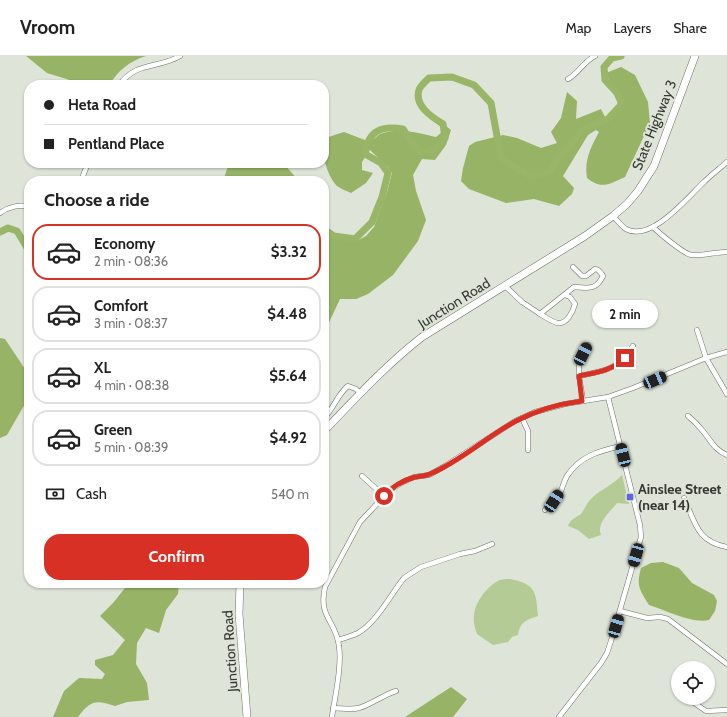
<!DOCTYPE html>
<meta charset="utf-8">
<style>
:root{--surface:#fff;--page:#f2f2f2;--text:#222;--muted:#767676;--line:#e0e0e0;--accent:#d93025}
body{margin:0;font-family:Cabin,sans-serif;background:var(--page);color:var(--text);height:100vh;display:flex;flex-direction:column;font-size:15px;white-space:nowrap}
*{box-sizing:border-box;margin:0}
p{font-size:13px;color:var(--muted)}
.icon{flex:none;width:22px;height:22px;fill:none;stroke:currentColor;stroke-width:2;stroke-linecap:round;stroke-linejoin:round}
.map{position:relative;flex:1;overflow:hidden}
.side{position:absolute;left:24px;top:120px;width:305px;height:412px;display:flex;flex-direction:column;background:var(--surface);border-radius:16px;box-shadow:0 1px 3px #0004}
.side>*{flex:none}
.top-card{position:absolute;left:24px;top:24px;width:305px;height:88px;border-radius:16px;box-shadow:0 1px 3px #0004;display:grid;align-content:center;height:88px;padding:0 20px;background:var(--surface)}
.fabs{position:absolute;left:671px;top:605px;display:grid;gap:8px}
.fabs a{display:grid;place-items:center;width:44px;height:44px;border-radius:50%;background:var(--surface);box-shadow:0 1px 3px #0004;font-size:20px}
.end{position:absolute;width:18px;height:18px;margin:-9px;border:5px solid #d93025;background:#fff;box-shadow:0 0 0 2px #fff}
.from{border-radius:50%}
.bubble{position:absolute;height:28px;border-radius:14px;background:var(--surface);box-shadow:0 1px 3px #0004;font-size:13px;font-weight:700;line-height:28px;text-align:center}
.car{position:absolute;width:12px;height:24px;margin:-12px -6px;border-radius:5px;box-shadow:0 0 3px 1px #0007;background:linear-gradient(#222 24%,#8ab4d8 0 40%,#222 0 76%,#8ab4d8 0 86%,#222 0)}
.top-card b{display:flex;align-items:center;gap:14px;height:38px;font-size:15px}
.top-card b+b{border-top:1px solid var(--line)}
.top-card i{width:10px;height:10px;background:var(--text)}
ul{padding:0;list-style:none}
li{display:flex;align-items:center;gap:12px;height:56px;margin:0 8px 6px;padding:0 12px;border:2px solid var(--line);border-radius:16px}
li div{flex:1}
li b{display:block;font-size:15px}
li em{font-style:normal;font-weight:700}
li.active{border-color:var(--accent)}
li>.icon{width:36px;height:36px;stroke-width:1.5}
h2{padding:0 20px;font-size:18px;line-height:48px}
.pay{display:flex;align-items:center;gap:10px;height:44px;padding:0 20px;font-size:15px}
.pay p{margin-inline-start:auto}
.button{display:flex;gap:8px;margin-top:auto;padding:8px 20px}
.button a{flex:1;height:46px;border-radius:16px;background:var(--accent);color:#fff;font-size:16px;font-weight:700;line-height:46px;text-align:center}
header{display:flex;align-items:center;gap:24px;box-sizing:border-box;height:56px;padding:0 20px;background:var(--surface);border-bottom:1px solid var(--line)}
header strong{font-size:19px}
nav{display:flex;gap:22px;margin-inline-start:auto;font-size:14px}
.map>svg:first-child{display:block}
.green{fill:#b5cb95}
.forest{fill:#96b366}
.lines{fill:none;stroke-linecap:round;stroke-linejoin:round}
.river{stroke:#98b568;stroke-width:7}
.minor-casing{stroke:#6d7266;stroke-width:5.5}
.highway-casing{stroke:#6d7266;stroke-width:8}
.minor{stroke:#fff;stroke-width:4.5}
.highway{stroke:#fff;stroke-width:7}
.route{stroke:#d93025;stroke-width:5}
.poi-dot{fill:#5c66dd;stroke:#dee4d7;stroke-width:1.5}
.labels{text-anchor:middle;stroke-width:4;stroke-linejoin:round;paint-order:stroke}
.street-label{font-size:14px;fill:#353732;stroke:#dee4d7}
.poi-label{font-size:14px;font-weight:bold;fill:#353732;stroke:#dee4d7;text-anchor:start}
</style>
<header>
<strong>Vroom</strong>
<nav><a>Map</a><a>Layers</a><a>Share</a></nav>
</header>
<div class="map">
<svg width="727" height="661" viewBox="0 0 727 661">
<rect width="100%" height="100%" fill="#dee4d7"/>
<g class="green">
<path d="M622,419L629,448L617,447C610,456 596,467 601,479L589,483L578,474L568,470C570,463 576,462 581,458C585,453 587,446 592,442C601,433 613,429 622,419Z"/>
<path d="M510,523C536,528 536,536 538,560C526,564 520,566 518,579L512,581L508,586L493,589L477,578C475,572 473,565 474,559C475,546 488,529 500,524C503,523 507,523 510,523Z"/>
</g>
<g class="forest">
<path d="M26,0H146C128,6 119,14 109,29H81L73,25L47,17Z"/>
<path d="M621,11L635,19L648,46L650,67L625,121C609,128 602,134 587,122C584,104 591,91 599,76L596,74L588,79L563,120L574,132L572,138L559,150L534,143L506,147L469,133L461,125L463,112L469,90L475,86L503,79L517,82L541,92L557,87L551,76L561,62L567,36L577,45L576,63L601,53L606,63L617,52L618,43L606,17Z"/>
<path d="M440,65L451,74L446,89L435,104L422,103L413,119L416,135L426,164L418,185L393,219L368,238L356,243H340L324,277V168C329,180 343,183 355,186L366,180L374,171L387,136L392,117L388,111L370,94L362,106V114L373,117L366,127L351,137C347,135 341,133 337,130C328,121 316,90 329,81C333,79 339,78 344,76L370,86C373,84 377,80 380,78C399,71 417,77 436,81L442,76Z"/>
<path d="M232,107H283L299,125H223L227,113Z"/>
<path d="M0,282L5,283L29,319V341L7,379L0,382Z"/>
<path d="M663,506L679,512L692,527L714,539L717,545L715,555L709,564C693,568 665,554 649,549C640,534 636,530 641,512L651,507Z"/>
<path d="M129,527H179L178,538L166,554L159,577L146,572L137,587L136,608L147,627L149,644L127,646L115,650C96,644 91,644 78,661H53L64,635L79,622L102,623L105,618L95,609V604L113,599L125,584L100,560L113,547Z"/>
<path d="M451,631L467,643L453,661H405Z"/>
</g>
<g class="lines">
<g class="river">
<path d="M324,173L334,180L355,183L372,166L382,141L388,117L381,107L365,98C368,75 381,69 403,73L410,84L421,97L434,93L445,82L443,68C432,61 414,50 419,34C420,30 426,25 429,22L452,21L474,29L491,47L501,102L531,121L548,116L582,74L608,63L622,48L617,37L605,24L604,11L612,2L621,0"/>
<path d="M0,176L8,172L17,175L29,195"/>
</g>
<g class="minor-casing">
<g id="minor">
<path d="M568,23C579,17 583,6 595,0"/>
<path d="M119,29C137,5 157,13 180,0"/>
<path d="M81,125L88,107"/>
<path d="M0,157C8,151 20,148 29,151"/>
<path d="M613,160C617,164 622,171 626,173C651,187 688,141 704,126C711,119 719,113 727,106"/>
<path d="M653,171C659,177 685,199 692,199C704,200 715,196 727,196"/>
<path d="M505,230L522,246L540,258L574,231C587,231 595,236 603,220C601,217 599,213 595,213L586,220H582L573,211"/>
<path d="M540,258C545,261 551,265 557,267C567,269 573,255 575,248L570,241L565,239"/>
<path d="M697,274L706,302L727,338"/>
<path d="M579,320C608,314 615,315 633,290"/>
<path d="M583,345L579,320V306L588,289"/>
<path d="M688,360C693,364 698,369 702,374C710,383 714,394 727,399"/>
<path d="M324,362C334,352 337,339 348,330L356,333L360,337"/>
<path d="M522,362L528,375V394"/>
<path d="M362,420L384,440"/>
<path d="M684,442C695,466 697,486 727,491"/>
<path d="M545,454C551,448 556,442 561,435C563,430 564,425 567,420C580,400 599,395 621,390"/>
<path d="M620,555L647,562L660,561L668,563L727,608"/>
<path d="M338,584C344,582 352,580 358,577C377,566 391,538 404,522L421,511L460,498L475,495L492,488"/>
<path d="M690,644L706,655L727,654"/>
<path d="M333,652C341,652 351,654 359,652C372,648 383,639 396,635"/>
<path d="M332,661C335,640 342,611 339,590C336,564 318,562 325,531L360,466L390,434L403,426L414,421L429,419L445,410L515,365L535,356L565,348L608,341L633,332L706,302L727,296"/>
<path d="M559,661L601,607L607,597L611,585L641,481L640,469L608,341"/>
</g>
</g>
<g class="highway-casing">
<g id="highway">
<path d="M324,375C356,342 386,309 422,281L585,180L613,160L627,148L638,135L654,110L695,0"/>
<path d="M240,527L239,558L247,661"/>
</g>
</g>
<use href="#minor" class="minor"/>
<use href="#highway" class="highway"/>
</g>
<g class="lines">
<path class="route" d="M384,440C392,431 404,424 415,421C420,420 426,420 430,418C461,405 486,381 516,365C537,354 559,348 582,345L579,320C598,316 611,315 625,302"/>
</g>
<rect class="poi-dot" x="626" y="437" width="8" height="8" rx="2"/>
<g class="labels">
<g class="street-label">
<text transform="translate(654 69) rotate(-68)" y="5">State Highway 3</text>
<text transform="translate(454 247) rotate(-32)" y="5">Junction Road</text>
<text transform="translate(230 595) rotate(-94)" y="5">Junction Road</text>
</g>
<g class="poi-label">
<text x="638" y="438">Ainslee Street<tspan x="638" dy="16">(near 14)</tspan></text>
</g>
</g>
</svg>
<div class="fabs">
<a><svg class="icon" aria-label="locate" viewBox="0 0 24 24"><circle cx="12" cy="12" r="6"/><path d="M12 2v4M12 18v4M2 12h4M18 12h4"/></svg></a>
</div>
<i class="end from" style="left:384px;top:440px"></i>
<i class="end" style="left:625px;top:302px"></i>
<div class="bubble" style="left:592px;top:244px;width:66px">2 min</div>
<i class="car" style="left:583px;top:298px;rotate:27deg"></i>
<i class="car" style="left:655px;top:324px;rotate:67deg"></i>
<i class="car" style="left:623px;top:399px;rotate:346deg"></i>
<i class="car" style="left:554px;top:445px;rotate:33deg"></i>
<i class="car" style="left:636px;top:499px;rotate:196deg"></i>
<i class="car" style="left:616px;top:570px;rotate:16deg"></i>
<div class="top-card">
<b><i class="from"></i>Heta Road</b>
<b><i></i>Pentland Place</b>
</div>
<section class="side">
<h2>Choose a ride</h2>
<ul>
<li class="active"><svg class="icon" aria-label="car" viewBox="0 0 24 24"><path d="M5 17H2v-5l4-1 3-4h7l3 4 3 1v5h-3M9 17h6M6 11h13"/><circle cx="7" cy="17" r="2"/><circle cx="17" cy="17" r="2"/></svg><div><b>Economy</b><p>2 min · 08:36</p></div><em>$3.32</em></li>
<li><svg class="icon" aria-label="car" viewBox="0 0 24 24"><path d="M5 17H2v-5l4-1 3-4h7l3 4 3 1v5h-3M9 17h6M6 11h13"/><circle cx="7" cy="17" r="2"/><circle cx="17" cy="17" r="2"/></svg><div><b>Comfort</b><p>3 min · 08:37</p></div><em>$4.48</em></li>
<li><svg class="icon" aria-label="car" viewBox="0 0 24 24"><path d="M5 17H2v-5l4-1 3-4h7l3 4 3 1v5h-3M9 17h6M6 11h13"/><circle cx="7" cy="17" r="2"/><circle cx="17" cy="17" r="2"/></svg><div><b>XL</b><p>4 min · 08:38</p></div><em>$5.64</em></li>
<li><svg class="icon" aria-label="car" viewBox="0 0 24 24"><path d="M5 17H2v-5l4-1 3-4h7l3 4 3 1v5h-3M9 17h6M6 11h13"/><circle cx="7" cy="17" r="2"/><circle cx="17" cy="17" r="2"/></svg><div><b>Green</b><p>5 min · 08:39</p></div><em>$4.92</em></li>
</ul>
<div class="pay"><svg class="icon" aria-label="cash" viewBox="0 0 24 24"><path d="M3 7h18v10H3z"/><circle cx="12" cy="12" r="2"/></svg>Cash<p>540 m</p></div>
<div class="button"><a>Confirm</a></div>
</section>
</div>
